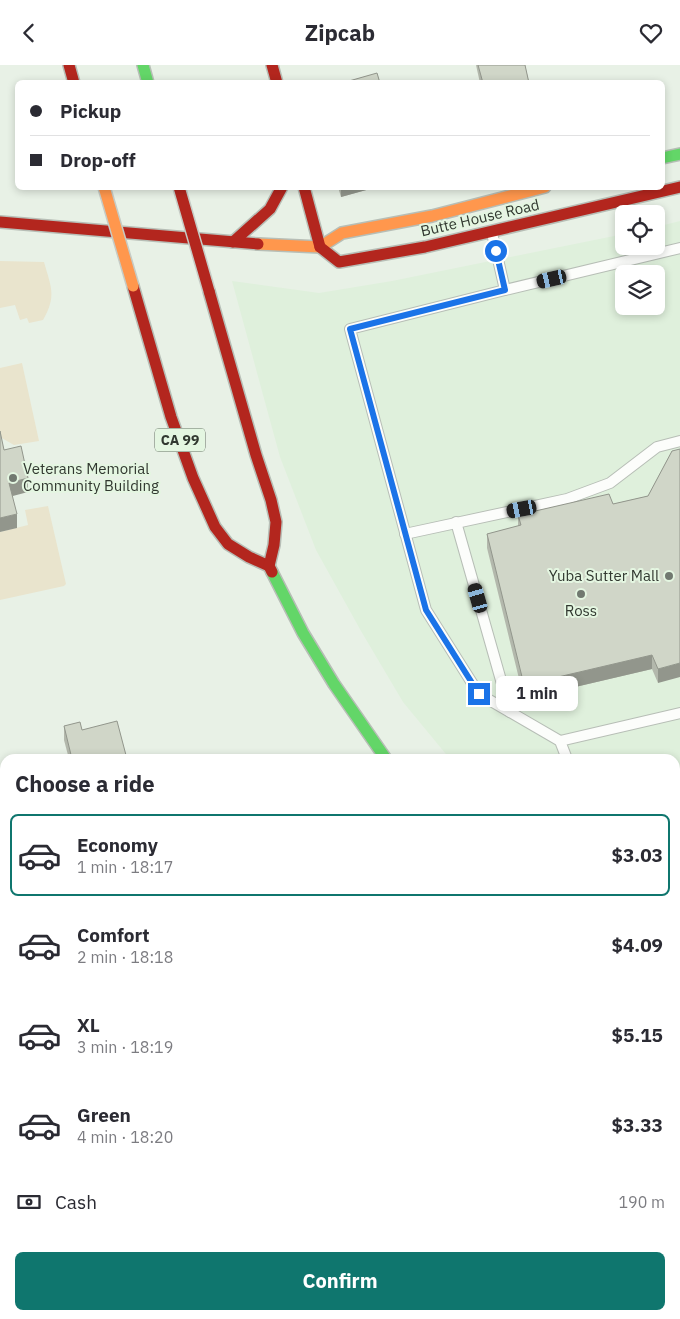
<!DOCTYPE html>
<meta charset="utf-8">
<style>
:root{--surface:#fff;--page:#f7f7f7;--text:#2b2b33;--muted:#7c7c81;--line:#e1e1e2;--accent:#0f766e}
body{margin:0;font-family:"IBM Plex Sans",sans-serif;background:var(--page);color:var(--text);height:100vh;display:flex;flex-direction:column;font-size:19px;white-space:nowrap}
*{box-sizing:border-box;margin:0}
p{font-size:16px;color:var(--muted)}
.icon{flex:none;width:28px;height:28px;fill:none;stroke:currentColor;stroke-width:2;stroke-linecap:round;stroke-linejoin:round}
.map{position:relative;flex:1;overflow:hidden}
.panel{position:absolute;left:0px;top:689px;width:680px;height:566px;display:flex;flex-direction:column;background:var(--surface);border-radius:15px 15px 0 0;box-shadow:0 2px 8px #0003}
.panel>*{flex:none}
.hud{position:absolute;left:15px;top:15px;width:650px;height:110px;border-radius:8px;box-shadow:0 2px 8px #0003;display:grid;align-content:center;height:110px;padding:0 15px;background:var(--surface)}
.fabs{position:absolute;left:615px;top:140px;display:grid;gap:10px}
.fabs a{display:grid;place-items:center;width:50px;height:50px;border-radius:8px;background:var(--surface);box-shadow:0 2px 8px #0003;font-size:25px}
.end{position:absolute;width:22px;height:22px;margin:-11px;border:6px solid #1a73e8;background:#fff;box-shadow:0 0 0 2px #fff}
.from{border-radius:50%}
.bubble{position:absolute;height:35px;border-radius:8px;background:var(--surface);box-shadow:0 2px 8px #0003;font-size:16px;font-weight:700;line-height:35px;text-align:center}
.car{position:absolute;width:15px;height:30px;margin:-15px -8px;border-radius:6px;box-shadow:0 0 4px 1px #0007;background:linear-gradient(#222 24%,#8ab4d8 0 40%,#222 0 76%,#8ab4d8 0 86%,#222 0)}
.hud b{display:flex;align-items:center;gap:18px;height:48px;font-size:19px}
.hud b+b{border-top:1px solid var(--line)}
.hud i{width:12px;height:12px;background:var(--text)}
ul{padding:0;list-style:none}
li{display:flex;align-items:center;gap:15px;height:82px;margin:0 10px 8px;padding:0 5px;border:2px solid transparent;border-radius:8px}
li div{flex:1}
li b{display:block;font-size:19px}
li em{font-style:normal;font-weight:700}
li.active{border-color:var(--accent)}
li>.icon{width:45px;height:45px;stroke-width:1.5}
h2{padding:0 15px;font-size:22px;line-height:60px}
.pay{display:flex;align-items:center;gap:12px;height:55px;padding:0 15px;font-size:19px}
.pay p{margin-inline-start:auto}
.primary-button{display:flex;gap:10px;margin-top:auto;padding:10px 15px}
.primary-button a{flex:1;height:58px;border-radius:8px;background:var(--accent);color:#fff;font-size:20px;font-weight:700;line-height:58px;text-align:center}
header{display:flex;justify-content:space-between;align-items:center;height:65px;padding:0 15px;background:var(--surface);font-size:22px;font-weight:700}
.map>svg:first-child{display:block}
.built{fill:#dff0dc;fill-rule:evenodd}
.green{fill:#e9e4cd}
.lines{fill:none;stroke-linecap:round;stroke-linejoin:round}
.lane-casing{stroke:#b7beb6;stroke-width:12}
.fast-casing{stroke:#b7beb6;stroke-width:14}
.slow-casing{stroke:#b7beb6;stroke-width:14}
.jam-casing{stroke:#b7beb6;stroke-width:14}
.lane{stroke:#fcfdfb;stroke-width:10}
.fast{stroke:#63d668;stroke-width:11}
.slow{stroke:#ff974d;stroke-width:11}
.jam{stroke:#b3261e;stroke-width:11}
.slow-bridge-casing{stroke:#c6cbc5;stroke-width:14;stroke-linecap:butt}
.jam-bridge-casing{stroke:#c6cbc5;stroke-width:14;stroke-linecap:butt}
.slow-bridge{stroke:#ff974d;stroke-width:11}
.jam-bridge{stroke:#b3261e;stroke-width:11}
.wall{fill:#b3b8ac}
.shaded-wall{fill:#92968c}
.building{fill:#d0d6c8;stroke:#92968c}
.route{stroke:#1a73e8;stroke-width:6}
.poi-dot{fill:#717970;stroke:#e4f6e1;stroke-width:2}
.labels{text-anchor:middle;stroke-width:4;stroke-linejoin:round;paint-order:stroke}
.shield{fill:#e4f6e1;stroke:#677165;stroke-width:1}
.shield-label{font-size:14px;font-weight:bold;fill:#313830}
.street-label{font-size:15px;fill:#313830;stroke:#e4f6e1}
.poi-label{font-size:15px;fill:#313830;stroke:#e4f6e1;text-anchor:start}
</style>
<header><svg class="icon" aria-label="back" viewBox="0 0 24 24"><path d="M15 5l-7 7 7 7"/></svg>Zipcab<svg class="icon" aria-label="heart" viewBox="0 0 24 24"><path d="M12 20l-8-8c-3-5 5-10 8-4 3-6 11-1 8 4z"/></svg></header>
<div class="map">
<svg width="680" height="1254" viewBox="0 0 680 1254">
<rect width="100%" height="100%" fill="#e8f1e6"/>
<path class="built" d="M680,156V1167L675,1151V694H450L403,637L361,566L316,485L280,392L232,216L319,228L392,216L624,169V181H656V162ZM624,209H656V241H624Z"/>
<g class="green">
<path d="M0,196L44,197C51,222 57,231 43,255L29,258L27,253L20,255L15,240L0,243Z"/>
<path d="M22,298L39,376L14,380L0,372V303Z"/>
<path d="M48,441L66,519L64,521L0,535V467L28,460L25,445Z"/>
</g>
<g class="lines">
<g class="lane-casing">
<g id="lane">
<path d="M492,168L505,225L350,264L426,545L479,629L560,676L567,694"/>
<path d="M505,225L680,183"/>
<path d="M456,457L510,647"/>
<path d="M405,469L567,434L610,418L657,382L680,376"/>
<path d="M560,676L680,648"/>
<path d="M675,836L680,835"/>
<path d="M680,983L677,984L680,994"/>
</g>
</g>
<g class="fast-casing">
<g id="fast">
<path d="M143,0L148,18"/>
<path d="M662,93L680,89"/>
<path d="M272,507L303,568L334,619L386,694"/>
<path d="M652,1250L654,1254"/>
</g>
</g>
<g class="slow-casing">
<path id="slow" d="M258,179L320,182L342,168L432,151L545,122"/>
</g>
<g class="jam-casing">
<g id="jam">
<path d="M69,0L74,18"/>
<path d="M272,0L277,18"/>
<path d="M304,122L320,182"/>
<path d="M0,157L258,179"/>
<path d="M233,177L270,144L282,122"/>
<path d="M320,182L339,197L425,182L680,122"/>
<path d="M133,221L171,352L193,413L215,462L228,479L249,492L269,501L272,507"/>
<path d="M209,226L256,390L271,435L276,457L274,480L269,501"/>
</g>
</g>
<use href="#lane" class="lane"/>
<use href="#fast" class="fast"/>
<use href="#slow" class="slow"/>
<use href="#jam" class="jam"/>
<g class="slow-bridge-casing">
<path id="slow-bridge" d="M104,122L133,221"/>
</g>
<g class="jam-bridge-casing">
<path id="jam-bridge" d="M179,122L209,226"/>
</g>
<use href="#slow-bridge" class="slow-bridge"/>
<use href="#jam-bridge" class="jam-bridge"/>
</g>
<g class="wall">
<path d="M476,0H525L529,18H480Z"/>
<path d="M338,122H377L341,132Z"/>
<path d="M672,386L658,618L652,604L524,634L487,483V469L518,461V450L613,439L648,431Z"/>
<path d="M64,661L82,665L127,694H69L64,675Z"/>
</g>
<g class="shaded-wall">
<path d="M341,122H377L341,132Z"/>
<path d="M28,413V427L9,432V418Z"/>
<path d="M17,449V463L0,467V453Z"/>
<path d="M652,590V604L524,634V620Z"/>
<path d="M680,598V612L658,618V604Z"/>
<path d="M5,835V849L0,851V836Z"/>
<path d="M5,1119V1134L0,1135V1121Z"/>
</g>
<g class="building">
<path d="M478,0H525L529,18H483Z"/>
<path d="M377,8L380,18H342Z"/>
<path d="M0,366L4,385L21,381L28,413L9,418L17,449L0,453Z"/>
<path d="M680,384V598L658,604L652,590L524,620L487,469L521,460L518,450L609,429L613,439L648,431L672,386Z"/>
<path d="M117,656L127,694H72L64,661L80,657L82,665Z"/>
<path d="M0,704L5,722V835L0,836Z"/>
<path d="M0,1096L5,1114V1119L0,1121Z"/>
</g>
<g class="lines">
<path class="route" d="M479,629L426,545L350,264L505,225L496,186"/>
</g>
<g class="poi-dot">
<circle cx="13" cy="413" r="5"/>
<circle cx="669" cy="511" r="5"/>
<circle cx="581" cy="529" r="5"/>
</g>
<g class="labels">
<rect class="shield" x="155" y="363.5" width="50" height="23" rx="4"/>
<g class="shield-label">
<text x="180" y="380">CA 99</text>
</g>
<g class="street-label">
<text transform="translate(480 153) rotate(-13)" y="5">Butte House Road</text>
</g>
<g class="poi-label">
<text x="23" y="409">Veterans Memorial<tspan x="23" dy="17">Community Building</tspan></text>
<text x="659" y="516" text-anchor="end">Yuba Sutter Mall</text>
<text x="581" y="551" text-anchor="middle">Ross</text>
</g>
</g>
</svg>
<div class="fabs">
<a><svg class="icon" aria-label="locate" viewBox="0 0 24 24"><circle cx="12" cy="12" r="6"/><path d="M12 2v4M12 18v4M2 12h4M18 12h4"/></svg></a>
<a><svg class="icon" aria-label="layers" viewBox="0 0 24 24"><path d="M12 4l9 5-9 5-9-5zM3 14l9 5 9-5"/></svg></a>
</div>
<i class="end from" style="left:496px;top:186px"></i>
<i class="end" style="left:479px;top:629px"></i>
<div class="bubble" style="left:496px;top:611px;width:82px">1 min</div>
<i class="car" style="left:552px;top:214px;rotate:257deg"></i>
<i class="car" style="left:522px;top:444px;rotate:259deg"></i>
<i class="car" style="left:478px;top:533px;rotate:344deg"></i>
<div class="hud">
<b><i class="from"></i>Pickup</b>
<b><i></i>Drop-off</b>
</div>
<section class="panel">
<h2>Choose a ride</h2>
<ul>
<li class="active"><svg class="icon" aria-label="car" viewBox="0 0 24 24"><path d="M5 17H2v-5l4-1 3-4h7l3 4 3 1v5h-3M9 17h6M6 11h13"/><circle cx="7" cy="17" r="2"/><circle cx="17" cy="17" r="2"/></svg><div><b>Economy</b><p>1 min · 18:17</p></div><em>$3.03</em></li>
<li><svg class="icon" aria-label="car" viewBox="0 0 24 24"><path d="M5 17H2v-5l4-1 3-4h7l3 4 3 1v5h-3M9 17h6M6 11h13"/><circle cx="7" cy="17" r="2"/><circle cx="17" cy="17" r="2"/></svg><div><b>Comfort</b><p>2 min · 18:18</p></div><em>$4.09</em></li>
<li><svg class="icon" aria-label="car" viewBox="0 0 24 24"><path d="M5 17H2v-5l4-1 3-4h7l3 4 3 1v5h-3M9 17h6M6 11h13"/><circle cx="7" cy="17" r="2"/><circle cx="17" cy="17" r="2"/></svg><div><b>XL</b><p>3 min · 18:19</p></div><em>$5.15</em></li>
<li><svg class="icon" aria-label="car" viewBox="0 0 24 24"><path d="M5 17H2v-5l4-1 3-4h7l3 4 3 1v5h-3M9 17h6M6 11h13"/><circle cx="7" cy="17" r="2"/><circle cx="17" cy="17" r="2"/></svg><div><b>Green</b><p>4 min · 18:20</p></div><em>$3.33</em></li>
</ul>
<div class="pay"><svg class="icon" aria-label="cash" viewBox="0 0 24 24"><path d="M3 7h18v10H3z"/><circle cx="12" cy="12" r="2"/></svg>Cash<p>190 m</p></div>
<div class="primary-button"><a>Confirm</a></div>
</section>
</div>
